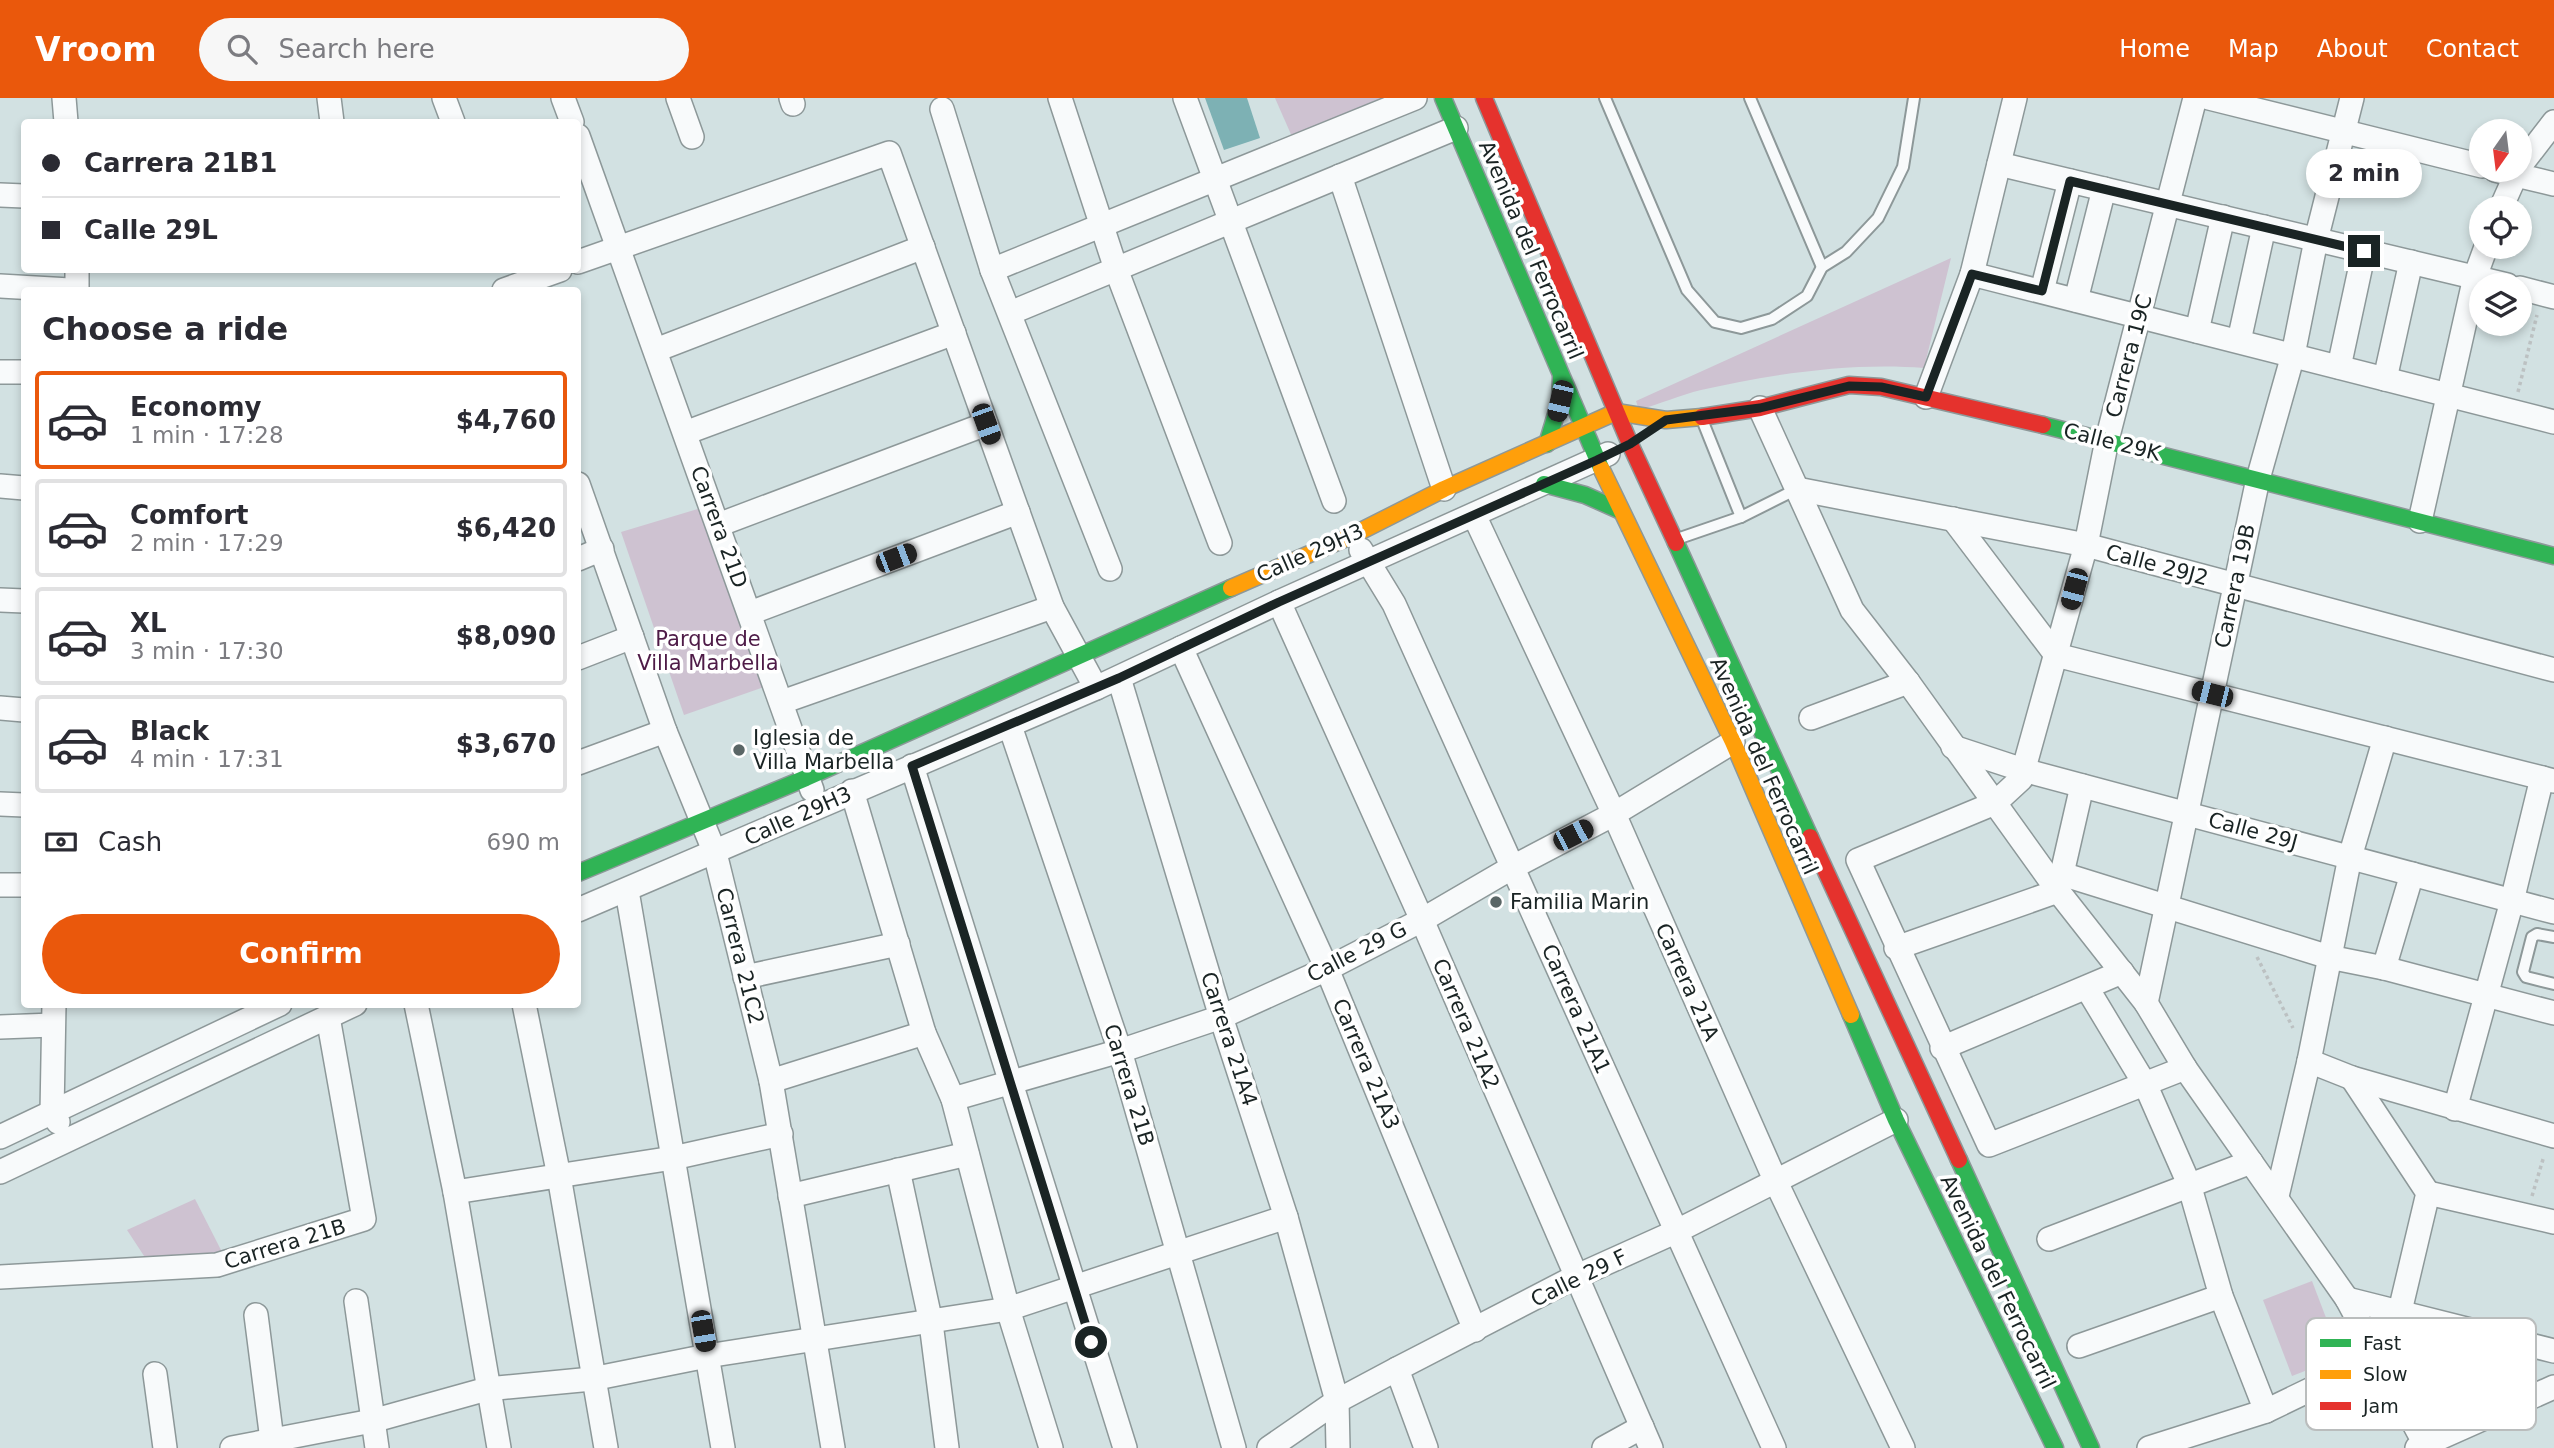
<!DOCTYPE html>
<meta charset="utf-8">
<style>
:root{--surface:#fff;--page:#f7f7f7;--text:#2b2b33;--muted:#7c7c81;--line:#e1e1e2;--accent:#ea580c}
body{margin:0;font-family:"DejaVu Sans",sans-serif;background:var(--page);color:var(--text);height:100vh;display:flex;flex-direction:column;font-size:26px;white-space:nowrap}
*{box-sizing:border-box;margin:0}
p{font-size:23px;color:var(--muted)}
.icon{flex:none;width:38px;height:38px;fill:none;stroke:currentColor;stroke-width:2;stroke-linecap:round;stroke-linejoin:round}
.map{position:relative;flex:1;overflow:hidden}
.drawer{position:absolute;left:21px;top:189px;width:560px;height:721px;display:flex;flex-direction:column;background:var(--surface);border-radius:7px;box-shadow:0 4px 10px #0003}
.drawer>*{flex:none}
.hud{position:absolute;left:21px;top:21px;width:560px;height:154px;border-radius:7px;box-shadow:0 4px 10px #0003;display:grid;align-content:center;height:154px;padding:0 21px;background:var(--surface)}
.needle{width:46px;rotate:194deg}
.fabs{position:absolute;left:2469px;top:21px;display:grid;gap:14px}
.fabs a{display:grid;place-items:center;width:63px;height:63px;border-radius:50%;background:var(--surface);box-shadow:0 4px 10px #0003;font-size:35px}
.end{position:absolute;width:32px;height:32px;margin:-16px;border:9px solid #1a2424;background:#fff;box-shadow:0 0 0 4px #fff}
.from{border-radius:50%}
.bubble{position:absolute;height:49px;border-radius:24px;background:var(--surface);box-shadow:0 4px 10px #0003;font-size:23px;font-weight:600;line-height:49px;text-align:center}
.car{position:absolute;width:21px;height:42px;margin:-21px -10px;border-radius:9px;box-shadow:0 0 5px 2px #0007;background:linear-gradient(#222 24%,#8ab4d8 0 40%,#222 0 76%,#8ab4d8 0 86%,#222 0)}
.hud b{display:flex;align-items:center;gap:24px;height:66px;font-size:26px}
.hud b+b{border-top:2px solid var(--line)}
.hud i{width:18px;height:18px;background:var(--text)}
ul{padding:0;list-style:none}
li{display:flex;align-items:center;gap:21px;height:98px;margin:0 14px 10px;padding:0 7px;border:4px solid var(--line);border-radius:7px}
li div{flex:1}
li b{display:block;font-size:26px}
li em{font-style:normal;font-weight:600}
li.selected{border-color:var(--accent)}
li>.icon{width:63px;height:63px;stroke-width:1.5}
h2{padding:0 21px;font-size:32px;line-height:84px}
.pay{display:flex;align-items:center;gap:18px;height:77px;padding:0 21px;font-size:26px}
.pay p{margin-inline-start:auto}
.action{display:flex;gap:14px;margin-top:auto;padding:14px 21px}
.action a{flex:1;height:80px;border-radius:42px;background:var(--accent);color:#fff;font-size:28px;font-weight:600;line-height:80px;text-align:center}
header{display:flex;align-items:center;gap:42px;box-sizing:border-box;height:98px;padding:0 35px;background:var(--accent);color:#fff}
header strong{font-size:33px}
nav{display:flex;gap:38px;margin-inline-start:auto;font-size:24px}
.search{width:490px;height:63px;background:var(--page);display:flex;align-items:center;gap:18px;box-sizing:border-box;padding:0 24px;border-radius:38px;color:var(--muted);font-size:26px}
.map>svg:first-child{display:block}
.green{fill:#cec2d1}
.water{fill:#7db1b4}
.lines{fill:none;stroke-linecap:round;stroke-linejoin:round}
.lane-casing{stroke:#8d9899;stroke-width:14}
.street-casing{stroke:#8d9899;stroke-width:26}
.fast-casing{stroke:#8d9899;stroke-width:19}
.slow-casing{stroke:#8d9899;stroke-width:19}
.jam-casing{stroke:#8d9899;stroke-width:19}
.path{stroke:#bcc1c2;stroke-width:3.5;stroke-dasharray:3.5 3.5;stroke-linecap:butt}
.lane{stroke:#f8fafb;stroke-width:10}
.street{stroke:#f8fafb;stroke-width:23}
.fast{stroke:#30b455;stroke-width:16}
.slow{stroke:#ff9f0a;stroke-width:16}
.jam{stroke:#e5322d;stroke-width:16}
.route{stroke:#1a2424;stroke-width:9}
.poi-dot{fill:#5a6666;stroke:#fff;stroke-width:2.5}
.labels{text-anchor:middle;stroke-width:7;stroke-linejoin:round;paint-order:stroke}
.street-label{font-size:21px;fill:#1a2424;stroke:#fff}
.park-label{font-size:21px;fill:#4e1b47;stroke:#fff}
.poi-label{font-size:21px;fill:#1a2424;stroke:#fff;text-anchor:start}
.key{fill:#fff;stroke:#babdbd;stroke-width:2}
.key-label{font-size:19px;fill:#1a2424}
</style>
<header>
<strong>Vroom</strong>
<div class="search"><svg class="icon" aria-label="search" viewBox="0 0 24 24"><circle cx="10" cy="10" r="6"/><path d="M15 15l6 6"/></svg>Search here</div>
<nav><a>Home</a><a>Map</a><a>About</a><a>Contact</a></nav>
</header>
<div class="map">
<svg width="2554" height="1350" viewBox="0 0 2554 1350">
<rect width="100%" height="100%" fill="#d2e1e2"/>
<g class="green">
<path d="M1275,0H1393L1293,41Z"/>
<path d="M1951,160L1924,270C1853,264 1770,276 1701,292C1680,297 1660,306 1639,312L1636,303Z"/>
<path d="M701,410L767,588L684,617L621,434Z"/>
<path d="M195,1101L222,1154L148,1164L127,1132Z"/>
<path d="M2312,1183L2341,1259L2292,1278L2263,1202Z"/>
</g>
<path class="water" d="M1205,0H1247L1260,40L1224,52Z"/>
<g class="lines">
<g class="lane-casing">
<g id="lane">
<path d="M1605,0L1687,192L1715,224L1741,230L1772,221L1807,198L1822,169L1846,154L1878,120L1903,69L1914,0"/>
<path d="M1750,0L1822,169"/>
<path d="M1703,324L1741,419"/>
<path d="M1677,441L1741,419L1797,391"/>
<path d="M2554,839L2537,836L2532,839L2523,874L2526,879L2554,886"/>
</g>
</g>
<g class="street-casing">
<g id="street">
<path d="M64,0L66,24"/>
<path d="M329,0L332,24"/>
<path d="M444,0L453,24"/>
<path d="M563,0L572,24"/>
<path d="M678,0L692,39"/>
<path d="M791,0L793,6"/>
<path d="M1060,0L1116,171L1220,445"/>
<path d="M1185,0L1334,403"/>
<path d="M2209,0L2482,68"/>
<path d="M942,11L992,172L1110,471"/>
<path d="M578,38L812,692"/>
<path d="M1999,66L2507,187"/>
<path d="M2520,68L2554,24"/>
<path d="M2495,72L2554,86"/>
<path d="M1340,78L1444,391"/>
<path d="M0,97L24,98"/>
<path d="M2501,110L2518,72"/>
<path d="M578,164L889,55L1052,509L1096,590"/>
<path d="M77,172V192"/>
<path d="M992,172L1415,0"/>
<path d="M1972,176L2554,324"/>
<path d="M0,188L70,192"/>
<path d="M2520,190L2554,199"/>
<path d="M504,192L560,172"/>
<path d="M2042,193L2070,83"/>
<path d="M2076,202L2104,91"/>
<path d="M1010,215L1456,30"/>
<path d="M2197,233L2223,119"/>
<path d="M2239,243L2264,129"/>
<path d="M656,252L923,149"/>
<path d="M2339,269L2364,153"/>
<path d="M0,274H24"/>
<path d="M2385,281L2411,164"/>
<path d="M1926,299L1972,176L2015,0"/>
<path d="M1760,310L1852,512L1908,584L2058,793L2146,905L2185,970L2347,1201L2427,1350"/>
<path d="M685,335L954,235"/>
<path d="M578,386L665,633L715,755L771,983L833,1350"/>
<path d="M0,388L24,390"/>
<path d="M1797,391L2086,447L2554,572"/>
<path d="M1474,417L1614,716L1776,1084L1903,1350"/>
<path d="M1953,421L2056,557L2554,683"/>
<path d="M2420,423L2475,179L2486,149"/>
<path d="M718,427L986,326"/>
<path d="M1361,452L1394,506L1774,1350"/>
<path d="M578,461L602,451"/>
<path d="M0,502L24,503"/>
<path d="M1279,504L1422,822L1651,1350"/>
<path d="M750,515L1018,414"/>
<path d="M1181,550L1327,871L1475,1232"/>
<path d="M578,560L632,539"/>
<path d="M1119,580L1221,919L1286,1119L1337,1303L1338,1350"/>
<path d="M782,604L1052,509"/>
<path d="M0,610L24,612"/>
<path d="M1811,620L1908,584"/>
<path d="M1010,628L1120,953L1234,1350"/>
<path d="M1953,649L2023,672L2554,814"/>
<path d="M578,665L665,633"/>
<path d="M912,668L1125,1350"/>
<path d="M852,693L924,935L953,1001L1008,1211L1051,1350"/>
<path d="M0,706L24,707"/>
<path d="M2062,776L2329,859L2384,870L2554,915"/>
<path d="M0,787H24"/>
<path d="M627,793L723,1350"/>
<path d="M578,812L1096,590L1279,504L1608,356"/>
<path d="M1896,850L2058,793L2082,688"/>
<path d="M2384,870L2412,776"/>
<path d="M745,879L898,846"/>
<path d="M2087,890L2146,988L2189,1086L2221,1198L2266,1313"/>
<path d="M2146,905L2258,381L2293,257L2316,142L2352,0"/>
<path d="M54,906L52,1015L58,1024"/>
<path d="M416,906L455,1094L499,1350"/>
<path d="M524,906L559,1078L606,1350"/>
<path d="M0,929L53,927"/>
<path d="M1942,950L2122,874"/>
<path d="M2309,963L2352,980L2554,1038"/>
<path d="M2185,970L1989,1047L1858,762L1995,705L2021,681L2086,447L2107,342L2195,0"/>
<path d="M2352,980L2428,1095L2400,1213"/>
<path d="M771,983L924,935"/>
<path d="M953,1001L1120,953L1221,919L1327,871L1422,822L1513,769L1614,716L1733,644"/>
<path d="M2455,1011L2512,803L2542,680"/>
<path d="M0,1039L280,906"/>
<path d="M898,1072L931,1225L947,1350"/>
<path d="M0,1074L355,906"/>
<path d="M455,1094L673,1060L781,1036"/>
<path d="M2428,1095L2554,1124"/>
<path d="M790,1098L967,1056"/>
<path d="M2277,1098L2309,963L2350,759L2385,640"/>
<path d="M2049,1141L2251,1064"/>
<path d="M0,1179L217,1167L364,1121L328,919"/>
<path d="M2347,1201L2554,1253"/>
<path d="M356,1203L377,1350"/>
<path d="M256,1217L273,1350"/>
<path d="M2079,1248L2221,1198"/>
<path d="M1397,1271L1426,1350"/>
<path d="M155,1276L165,1350"/>
<path d="M232,1350L372,1323L487,1291L592,1281L707,1258L1008,1211L1286,1119"/>
<path d="M1269,1350L1337,1303L1397,1271L1575,1179L1675,1134L1896,1022"/>
<path d="M1604,1350L1642,1329"/>
<path d="M2149,1350L2266,1313L2378,1259"/>
<path d="M2417,1350L2554,1289"/>
</g>
</g>
<g class="fast-casing">
<g id="fast">
<path d="M1443,0L1601,370"/>
<path d="M2043,327L2554,458"/>
<path d="M1547,346L1560,303L1561,280"/>
<path d="M1544,386L1585,397L1621,413"/>
<path d="M1676,445L1810,739"/>
<path d="M578,775L806,680L1231,490"/>
<path d="M1851,917L1896,1022L2055,1350"/>
<path d="M1959,1062L2091,1350"/>
</g>
</g>
<g class="slow-casing">
<g id="slow">
<path d="M1601,370L1733,644L1851,917"/>
<path d="M1231,490L1351,438L1444,391L1616,314L1666,322L1702,319"/>
</g>
</g>
<g class="jam-casing">
<g id="jam">
<path d="M1484,0L1630,346L1676,445"/>
<path d="M1702,319L1760,310L1849,287L1881,289L2043,327"/>
<path d="M1810,739L1959,1062"/>
</g>
</g>
<g class="path">
<path d="M2518,294L2537,217"/>
<path d="M2257,859L2293,930"/>
<path d="M2532,1098L2544,1058"/>
</g>
<use href="#lane" class="lane"/>
<use href="#street" class="street"/>
<use href="#fast" class="fast"/>
<use href="#slow" class="slow"/>
<use href="#jam" class="jam"/>
</g>
<g class="lines">
<path class="route" d="M1091,1244L912,668L1119,580L1279,504L1597,362L1630,346L1666,322L1760,310L1849,288L1881,289L1926,299L1972,176L2042,193L2070,83L2364,153"/>
</g>
<g class="poi-dot">
<circle cx="739" cy="652" r="7"/>
<circle cx="1496" cy="804" r="7"/>
</g>
<g class="labels">
<g class="street-label">
<text transform="translate(1531 152) rotate(67)" y="7">Avenida del Ferrocarril</text>
<text transform="translate(2129 258) rotate(-75)" y="7">Carrera 19C</text>
<text transform="translate(2112 344) rotate(14)" y="7">Calle 29K</text>
<text transform="translate(719 429) rotate(70)" y="7">Carrera 21D</text>
<text transform="translate(1310 455) rotate(-24)" y="7">Calle 29H3</text>
<text transform="translate(2157 467) rotate(15)" y="7">Calle 29J2</text>
<text transform="translate(2235 488) rotate(-78)" y="7">Carrera 19B</text>
<text transform="translate(1764 668) rotate(66)" y="7">Avenida del Ferrocarril</text>
<text transform="translate(798 718) rotate(-24)" y="7">Calle 29H3</text>
<text transform="translate(2253 733) rotate(15)" y="7">Calle 29J</text>
<text transform="translate(1357 854) rotate(-27)" y="7">Calle 29 G</text>
<text transform="translate(740 858) rotate(76)" y="7">Carrera 21C2</text>
<text transform="translate(1687 884) rotate(66)" y="7">Carrera 21A</text>
<text transform="translate(1576 911) rotate(66)" y="7">Carrera 21A1</text>
<text transform="translate(1466 926) rotate(67)" y="7">Carrera 21A2</text>
<text transform="translate(1229 941) rotate(72)" y="7">Carrera 21A4</text>
<text transform="translate(1366 966) rotate(67)" y="7">Carrera 21A3</text>
<text transform="translate(1129 987) rotate(73)" y="7">Carrera 21B</text>
<text transform="translate(285 1146) rotate(-17)" y="7">Carrera 21B</text>
<text transform="translate(1579 1180) rotate(-26)" y="7">Calle 29 F</text>
<text transform="translate(1998 1184) rotate(64)" y="7">Avenida del Ferrocarril</text>
</g>
<g class="park-label">
<text x="708" y="548">Parque de<tspan x="708" dy="24">Villa Marbella</tspan></text>
</g>
<g class="poi-label">
<text x="753" y="647">Iglesia de<tspan x="753" dy="24">Villa Marbella</tspan></text>
<text x="1510" y="811">Familia Marin</text>
</g>
</g>
<rect x="2306" y="1220" width="230" height="112" rx="10" class="key"/>
<rect x="2320" y="1241" width="31" height="8" fill="#30b455"/>
<rect x="2320" y="1272" width="31" height="9" fill="#ff9f0a"/>
<rect x="2320" y="1304" width="31" height="8" fill="#e5322d"/>
<g class="key-label">
<text x="2363" y="1252">Fast</text>
<text x="2363" y="1283">Slow</text>
<text x="2363" y="1315">Jam</text>
</g>
</svg>
<div class="fabs">
<a><svg class="needle" viewBox="-14 -14 28 28"><path d="M0-13l5 13h-10z" fill="#e53935"/><path d="M0 13l5-13h-10z" fill="#7c7c81"/></svg></a>
<a><svg class="icon" aria-label="locate" viewBox="0 0 24 24"><circle cx="12" cy="12" r="6"/><path d="M12 2v4M12 18v4M2 12h4M18 12h4"/></svg></a>
<a><svg class="icon" aria-label="layers" viewBox="0 0 24 24"><path d="M12 4l9 5-9 5-9-5zM3 14l9 5 9-5"/></svg></a>
</div>
<i class="end from" style="left:1091px;top:1244px"></i>
<i class="end" style="left:2364px;top:153px"></i>
<div class="bubble" style="left:2306px;top:51px;width:116px">2 min</div>
<i class="car" style="left:1560px;top:303px;rotate:193deg"></i>
<i class="car" style="left:986px;top:326px;rotate:160deg"></i>
<i class="car" style="left:896px;top:460px;rotate:69deg"></i>
<i class="car" style="left:2074px;top:491px;rotate:195deg"></i>
<i class="car" style="left:2212px;top:596px;rotate:284deg"></i>
<i class="car" style="left:1573px;top:737px;rotate:63deg"></i>
<i class="car" style="left:703px;top:1233px;rotate:170deg"></i>
<div class="hud">
<b><i class="from"></i>Carrera 21B1</b>
<b><i></i>Calle 29L</b>
</div>
<section class="drawer">
<h2>Choose a ride</h2>
<ul>
<li class="selected"><svg class="icon" aria-label="car" viewBox="0 0 24 24"><path d="M5 17H2v-5l4-1 3-4h7l3 4 3 1v5h-3M9 17h6M6 11h13"/><circle cx="7" cy="17" r="2"/><circle cx="17" cy="17" r="2"/></svg><div><b>Economy</b><p>1 min · 17:28</p></div><em>$4,760</em></li>
<li><svg class="icon" aria-label="car" viewBox="0 0 24 24"><path d="M5 17H2v-5l4-1 3-4h7l3 4 3 1v5h-3M9 17h6M6 11h13"/><circle cx="7" cy="17" r="2"/><circle cx="17" cy="17" r="2"/></svg><div><b>Comfort</b><p>2 min · 17:29</p></div><em>$6,420</em></li>
<li><svg class="icon" aria-label="car" viewBox="0 0 24 24"><path d="M5 17H2v-5l4-1 3-4h7l3 4 3 1v5h-3M9 17h6M6 11h13"/><circle cx="7" cy="17" r="2"/><circle cx="17" cy="17" r="2"/></svg><div><b>XL</b><p>3 min · 17:30</p></div><em>$8,090</em></li>
<li><svg class="icon" aria-label="car" viewBox="0 0 24 24"><path d="M5 17H2v-5l4-1 3-4h7l3 4 3 1v5h-3M9 17h6M6 11h13"/><circle cx="7" cy="17" r="2"/><circle cx="17" cy="17" r="2"/></svg><div><b>Black</b><p>4 min · 17:31</p></div><em>$3,670</em></li>
</ul>
<div class="pay"><svg class="icon" aria-label="cash" viewBox="0 0 24 24"><path d="M3 7h18v10H3z"/><circle cx="12" cy="12" r="2"/></svg>Cash<p>690 m</p></div>
<div class="action"><a>Confirm</a></div>
</section>
</div>
